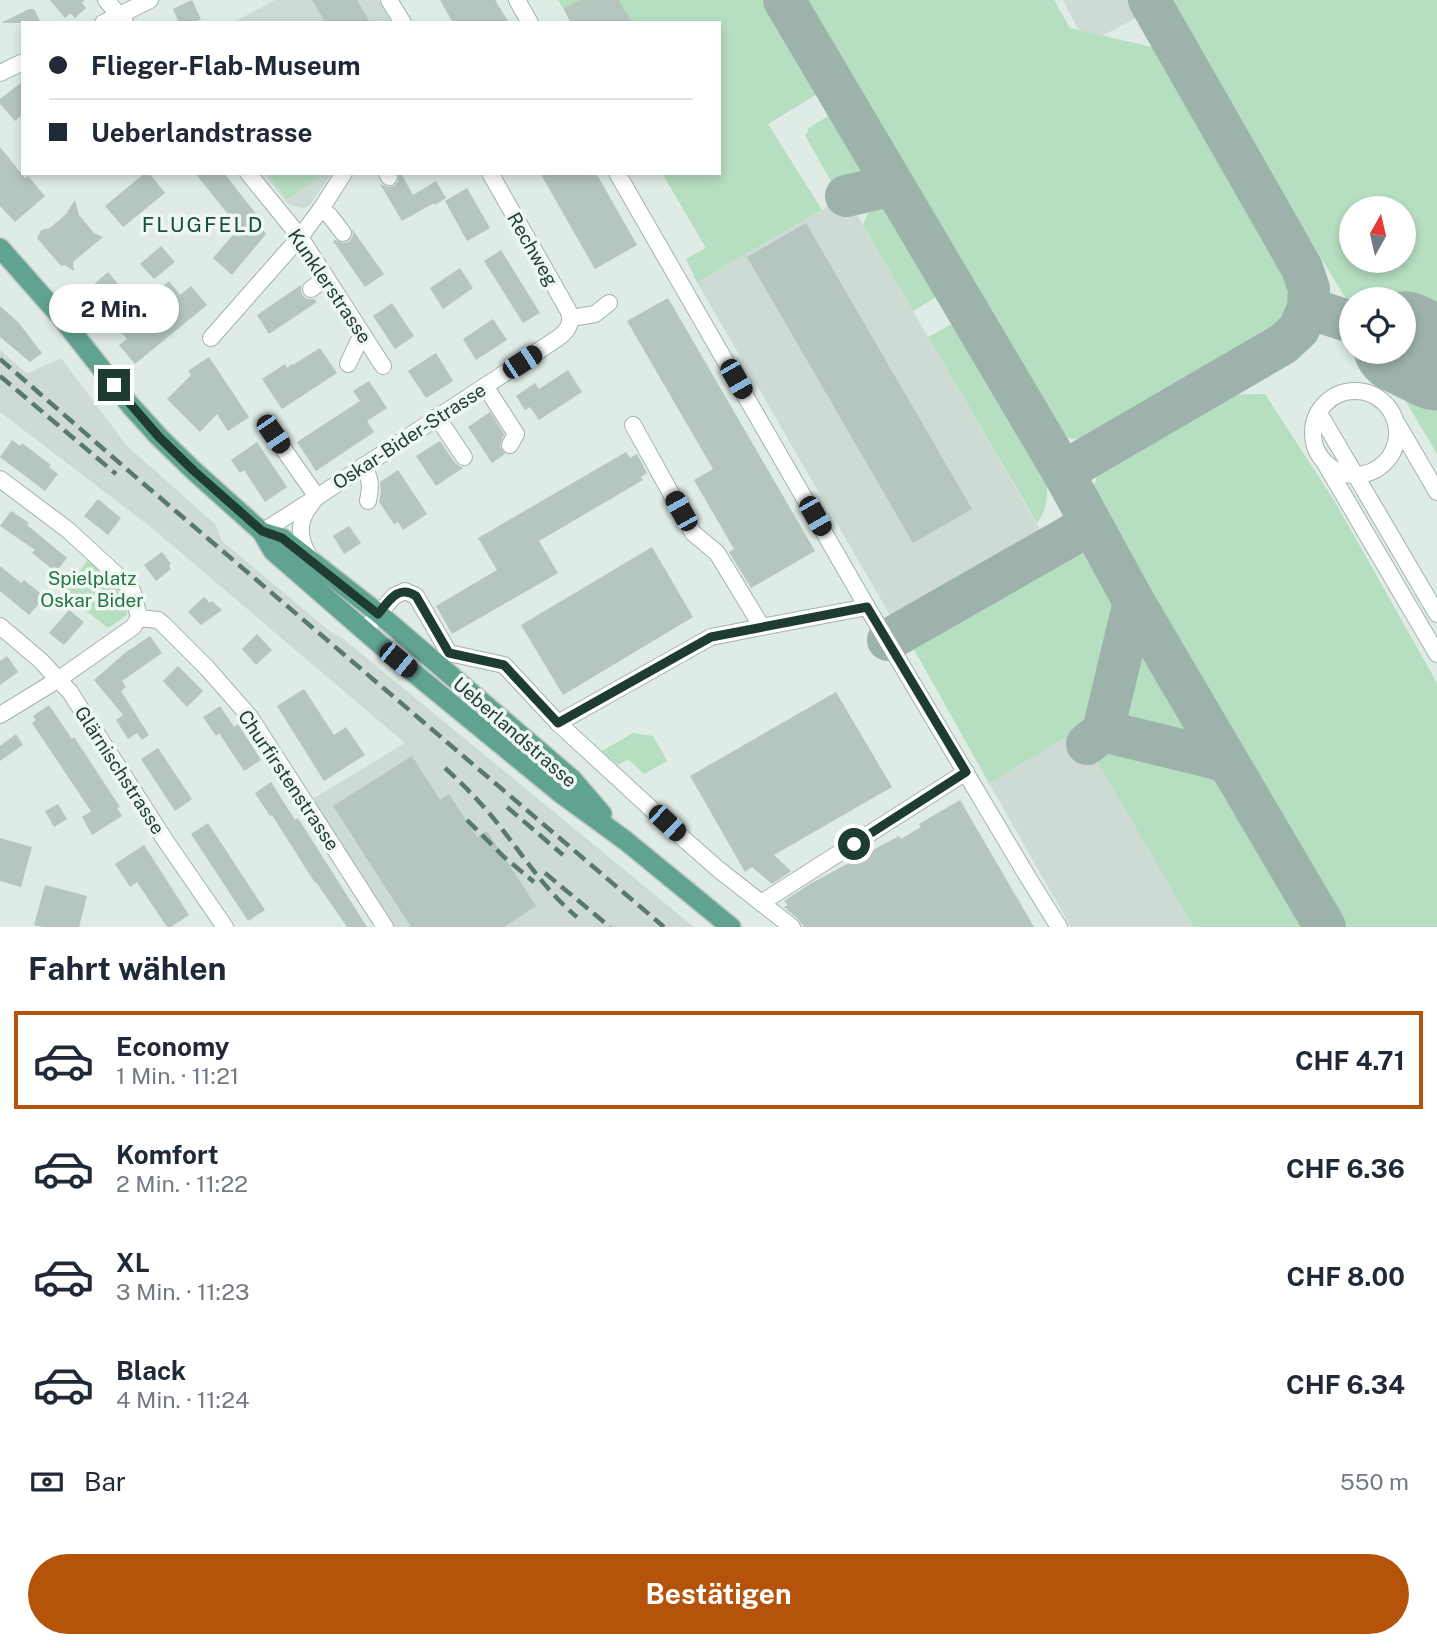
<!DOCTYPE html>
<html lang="de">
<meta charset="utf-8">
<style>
:root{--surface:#fff;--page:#f6f6f7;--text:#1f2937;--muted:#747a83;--line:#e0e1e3;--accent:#b45309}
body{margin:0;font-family:"Public Sans",sans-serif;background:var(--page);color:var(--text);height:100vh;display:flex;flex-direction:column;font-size:26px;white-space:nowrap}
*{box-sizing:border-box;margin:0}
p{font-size:23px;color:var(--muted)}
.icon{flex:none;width:38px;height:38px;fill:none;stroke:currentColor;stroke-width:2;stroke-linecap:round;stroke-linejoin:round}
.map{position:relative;height:927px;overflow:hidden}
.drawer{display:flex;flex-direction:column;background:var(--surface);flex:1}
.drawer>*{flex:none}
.hud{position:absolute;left:21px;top:21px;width:700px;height:154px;border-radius:0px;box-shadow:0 4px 10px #0003;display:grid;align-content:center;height:154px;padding:0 28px;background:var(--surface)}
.needle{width:46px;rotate:8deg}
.tools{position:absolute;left:1339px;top:196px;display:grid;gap:14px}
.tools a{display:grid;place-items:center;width:77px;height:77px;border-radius:50%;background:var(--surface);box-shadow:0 4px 10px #0003;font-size:35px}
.end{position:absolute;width:32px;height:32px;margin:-16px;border:9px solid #1f3c33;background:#fff;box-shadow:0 0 0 4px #fff}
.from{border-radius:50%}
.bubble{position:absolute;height:49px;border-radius:24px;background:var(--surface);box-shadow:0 4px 10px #0003;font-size:23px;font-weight:700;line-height:49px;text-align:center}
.car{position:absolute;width:21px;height:42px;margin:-21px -10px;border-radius:9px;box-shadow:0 0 5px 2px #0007;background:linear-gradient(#222 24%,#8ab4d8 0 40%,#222 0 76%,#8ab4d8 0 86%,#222 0)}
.hud b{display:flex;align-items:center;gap:24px;height:66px;font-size:26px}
.hud b+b{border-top:2px solid var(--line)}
.hud i{width:18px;height:18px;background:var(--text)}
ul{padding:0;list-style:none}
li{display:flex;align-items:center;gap:21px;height:98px;margin:0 14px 10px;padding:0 14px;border:4px solid transparent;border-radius:0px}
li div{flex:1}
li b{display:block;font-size:26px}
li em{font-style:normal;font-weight:700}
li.current{border-color:var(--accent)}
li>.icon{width:63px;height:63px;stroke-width:1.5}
h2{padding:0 28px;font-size:32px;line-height:84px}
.pay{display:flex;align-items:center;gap:18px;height:77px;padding:0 28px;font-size:26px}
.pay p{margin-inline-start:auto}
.action{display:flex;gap:14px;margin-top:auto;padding:14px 28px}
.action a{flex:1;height:80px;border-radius:42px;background:var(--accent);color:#fff;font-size:28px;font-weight:700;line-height:80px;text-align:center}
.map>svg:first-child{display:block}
.built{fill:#cddbd4}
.green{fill:#b6dec0;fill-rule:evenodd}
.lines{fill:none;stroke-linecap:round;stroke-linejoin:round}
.taxiway{stroke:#9cb2aa;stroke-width:42}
.runway{stroke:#9cb2aa;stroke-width:103}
.building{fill:#b4c6be}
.minor-casing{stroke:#a2b3ac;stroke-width:18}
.major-casing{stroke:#c0c8c6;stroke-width:22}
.minor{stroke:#fff;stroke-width:16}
.major{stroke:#61a391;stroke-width:19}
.rail{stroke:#59786f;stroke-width:4.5;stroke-dasharray:14 7;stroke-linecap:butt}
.route{stroke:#1f3c33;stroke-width:9}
.labels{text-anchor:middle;stroke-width:7;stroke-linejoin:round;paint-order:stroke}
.street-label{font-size:19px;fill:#1f3c33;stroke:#eff7f3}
.park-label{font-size:19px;fill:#277443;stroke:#eff7f3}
.neighbourhood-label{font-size:21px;letter-spacing:2px;fill:#1a4e41;stroke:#eff7f3}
</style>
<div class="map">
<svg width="1437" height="927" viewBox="0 0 1437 927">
<rect width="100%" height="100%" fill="#dfebe5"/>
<g class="built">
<path d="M275,0H379L392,23H232Z"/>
<path d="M1063,0H1149L1154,9L1086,44Z"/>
<path d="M263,173H332L311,203L307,207L301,208L288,204Z"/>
<path d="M846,196L1050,547L901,634L697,282Z"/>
<path d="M0,350L27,374L61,358L127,446L215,524L222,541L333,634L341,637L694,927H385L306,803L405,743L152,528L0,412Z"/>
<path d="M1079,730L1195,927H1071L989,783Z"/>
</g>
<g class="green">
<path d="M558,0H767L822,91L768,124L822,210L697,282L686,259L706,248L662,173H719V23H572Z"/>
<path d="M797,0H1054L1070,28L1152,47L1288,267L1289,309L1268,341L1095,440L1068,438L1040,413Z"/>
<path d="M1165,0H1437V454L1377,352H1404V299H1351V307ZM1351,208H1404V261H1351Z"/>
<path d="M830,115L832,119L837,116L862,162V178L858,187L846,196L844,191L838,194L805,135L808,132L807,129Z"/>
<path d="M268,173H324L287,200Z"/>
<path d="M878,205L895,213L941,294L913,311L863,225L870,209Z"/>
<path d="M959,320L1047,476C1047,496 1049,506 1037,523L928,337Z"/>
<path d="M1265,394L1335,502L1437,683V927H1336L1097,516L1092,492L1097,476L1106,464L1159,430L1223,395Z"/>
<path d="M1056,550L1080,551L1097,565L1311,927H1194L1079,730L989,783L906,635Z"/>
<path d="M90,557L127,593V615L108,628L63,593Z"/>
<path d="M633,733L653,736L667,761L644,774L628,759L618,765L602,751Z"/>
</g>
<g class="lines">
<g class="taxiway">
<path d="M784,0L1063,472L1134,602L1325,927"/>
<path d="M846,196L893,185"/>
<path d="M1308,308L1351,322"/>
<path d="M1063,472L1283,344L1299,329L1308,308L1309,289L1302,268L1149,0"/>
<path d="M888,640L1091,524"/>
<path d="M1103,731L1134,602"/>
<path d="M1087,744L1103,731L1226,761"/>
</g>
<path class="runway" d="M1404,343L1437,359"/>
</g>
<g class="building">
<path d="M50,0H85L82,3L86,8L75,18L70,13L65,18Z"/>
<path d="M192,0L201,19L193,23H179L173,9Z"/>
<path d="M312,0H357L370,23H326Z"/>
<path d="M440,0H495L509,23H453Z"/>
<path d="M580,0H619L632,23H571L564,9Z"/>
<path d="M29,9H34L41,23H1Z"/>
<path d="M23,81V114L15,121L0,104V99Z"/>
<path d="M0,147L25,178L28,176L45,196L15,222L0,206Z"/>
<path d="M145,173H149L165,193L123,227L105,206Z"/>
<path d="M195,173H224L256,214L252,217L266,234L232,275L213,258L239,228Z"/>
<path d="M399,173H401L413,195L436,181L446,198L435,205L434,203L402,221L380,184L388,187L394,186L398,182Z"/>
<path d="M540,173H596L637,245L595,269Z"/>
<path d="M467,188L490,228L467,241L445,201Z"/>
<path d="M75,200L79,215L94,233L103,237L73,262L74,271L65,265L61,266L37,238L41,230L50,228L66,214Z"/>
<path d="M806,223L972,509L913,543L747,257Z"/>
<path d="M352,229L384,274L365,287L333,241L335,240L344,243L349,242L353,236Z"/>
<path d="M161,246L175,262L154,279L140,264Z"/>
<path d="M501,250L540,313L523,323L484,261Z"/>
<path d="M460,268L473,288L443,309L430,288Z"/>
<path d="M108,272L122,289L109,300L136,331L161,310L150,297L169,281L180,295L191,286L207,305L135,364L119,345L127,339L115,326L116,320L114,315L100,299L86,291Z"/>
<path d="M301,285V291L303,296L307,299H314L317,302L269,334L257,315Z"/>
<path d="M668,298L815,551L751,588L729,552L734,549L694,480L713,469L627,321Z"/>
<path d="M392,303L414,336L395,349L373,316Z"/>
<path d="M0,306L18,322L42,353L30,362L0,337Z"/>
<path d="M493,319L507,340L476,360L463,339Z"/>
<path d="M320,348L337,373L282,409L262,379L285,364L287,368L292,364L293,365Z"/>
<path d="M436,353L453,381L426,398L408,371Z"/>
<path d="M209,357L249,417L228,431L217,414L200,432L167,399L191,375L188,371Z"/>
<path d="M568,370L582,392L539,420L530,407L525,410L516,396L535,383L539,389Z"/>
<path d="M369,381L387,408L367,421L374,432L316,471L297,442L360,401L353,391Z"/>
<path d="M490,412L504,434L500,446L505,454L492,463L468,427Z"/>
<path d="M12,440L20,446L22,443L51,465L49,467L58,474L45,491L0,457Z"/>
<path d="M440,441L455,463L463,468L436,486L416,456Z"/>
<path d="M257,442L287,487L265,502L244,470L240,473L231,460Z"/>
<path d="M626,452L630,458L637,454L647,473L641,477L643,480L539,541L558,573L452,634L436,606L497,570L478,538Z"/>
<path d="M398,470L427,514L403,530L398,522L394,524L379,502L381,492L380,482Z"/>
<path d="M98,499L121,518L108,535L84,516Z"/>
<path d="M11,511L29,523L27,525L67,558L56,572L32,553L35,550L0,526Z"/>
<path d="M349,526L361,543L344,554L333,536Z"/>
<path d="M652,547L693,617L563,695L521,625Z"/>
<path d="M162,552L171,564L169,566L171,569L156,581L144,565Z"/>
<path d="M0,566L21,583L24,580L45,597L29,615L0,591Z"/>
<path d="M204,597L210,603L212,601L222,610L201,625L188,612Z"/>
<path d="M69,610L84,622L64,645L49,633Z"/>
<path d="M257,634L272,650L256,665L242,649Z"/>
<path d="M150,636L162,653L122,681L126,687L121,691L149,735L142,740L137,733L128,739L116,720L123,715L94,680L125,653Z"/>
<path d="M7,656L18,672L0,685V661Z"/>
<path d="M178,666L203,691L187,707L163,681Z"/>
<path d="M304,689L334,735L346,727L365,755L324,781L277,706Z"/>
<path d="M836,692L892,787L774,855L791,871L772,884L752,867L745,872L690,776Z"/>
<path d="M49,705L72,739L74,737L120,807L117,808L122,816L92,835L82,817L91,811L32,723L36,720L33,716Z"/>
<path d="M220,706L234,727L238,724L261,760L244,771L219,733L216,736L203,717Z"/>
<path d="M16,734L23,745L0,761V746Z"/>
<path d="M158,748L192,799L175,811L141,759Z"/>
<path d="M412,756L440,800L449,794L477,837L487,831L536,906L504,927H411L333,806Z"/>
<path d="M271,782L295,820L298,818L367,927H347L316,882L315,883L272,815L270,816L255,793Z"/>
<path d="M960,800L1034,927H804L798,919L784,907L788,905L784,901L810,884L899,836L901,839L921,827L919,824Z"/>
<path d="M58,804L67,819L54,827L45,811Z"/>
<path d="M208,823L265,910L248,921L191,834Z"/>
<path d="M0,838L32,847L21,887L0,881Z"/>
<path d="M144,845L189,915L171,927H167L137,882L130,887L115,864Z"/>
<path d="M45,885L87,896L79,927H43L34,925Z"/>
</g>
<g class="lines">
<g class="minor-casing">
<g id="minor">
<path d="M106,0L125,22"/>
<path d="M389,0L403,23"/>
<path d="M517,0L530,23"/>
<path d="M103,23L150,0"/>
<path d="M0,73L23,62"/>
<path d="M248,173L300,237L383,366"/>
<path d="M387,173L389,177"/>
<path d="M617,173L867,607L1029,879L1059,927"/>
<path d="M321,209L330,216L343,233"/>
<path d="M311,289L326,278"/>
<path d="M60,316C85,295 85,297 106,321"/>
<path d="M571,318L595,314L609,303"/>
<path d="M211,338L300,237L321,209L344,173"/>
<path d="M348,364L362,334"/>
<path d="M485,386L516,434L510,445"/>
<circle cx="1355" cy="433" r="42"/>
<path d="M1319,413L1437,614"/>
<path d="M437,417L464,457"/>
<path d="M633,425L693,533L717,553L762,627L867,607"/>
<path d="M1398,425L1437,492"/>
<path d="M273,434L317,497"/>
<path d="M1326,465L1437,654"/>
<path d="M363,466C371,478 371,487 368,501"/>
<path d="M0,479L68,530L131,588L134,596L139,618"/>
<path d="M262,532L317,497L558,338C569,330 573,322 568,310L490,173"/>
<path d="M311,559C298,539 296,521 313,502"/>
<path d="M139,618L158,620L163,624L207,668L250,717L385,927"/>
<path d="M0,626L40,660L70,692L165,840L225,927"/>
<path d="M364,631L394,596L405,591L416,596L449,653L504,665L558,723L685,840L718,869L792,927"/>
<path d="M0,715L59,679L133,627L139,618"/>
<path d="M558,723L711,637L762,627"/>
<path d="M761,903L966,772"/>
</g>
</g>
<g class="major-casing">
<g id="major">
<path d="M0,248L60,316L130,405L159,437L194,471L262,532L273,551L398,660L559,792L626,841L731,927"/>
<path d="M262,532L282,538L378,613L572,779L602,814"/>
</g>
</g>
<use href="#minor" class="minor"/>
<use href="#major" class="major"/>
<g class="rail">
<path d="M0,359L138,479L664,927"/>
<path d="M0,376L116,474"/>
<path d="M445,768C466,787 485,807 502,829C526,860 547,892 577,917"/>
<path d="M507,807L563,855"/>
<path d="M467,820L504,857L534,882"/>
<path d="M545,873L610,927"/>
</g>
</g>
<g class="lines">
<path class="route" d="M114,385L159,437L194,471L262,531L282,538L378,614C389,601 398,584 416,596L449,653L504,665L558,723L711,637L867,607L966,772L854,844"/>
</g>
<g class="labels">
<g class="street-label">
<text transform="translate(533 249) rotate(60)" y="7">Rechweg</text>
<text transform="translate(330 286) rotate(56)" y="7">Kunklerstrasse</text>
<text transform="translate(409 436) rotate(-33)" y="7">Oskar-Bider-Strasse</text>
<text transform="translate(515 732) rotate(41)" y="7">Ueberlandstrasse</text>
<text transform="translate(120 770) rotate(57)" y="7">Glärnischstrasse</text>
<text transform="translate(289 780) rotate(56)" y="7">Churfirstenstrasse</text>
</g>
<g class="park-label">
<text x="92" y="585">Spielplatz<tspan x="92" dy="22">Oskar Bider</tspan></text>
</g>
<g class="neighbourhood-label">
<text x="203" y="232">FLUGFELD</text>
</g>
</g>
</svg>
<div class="tools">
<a><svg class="needle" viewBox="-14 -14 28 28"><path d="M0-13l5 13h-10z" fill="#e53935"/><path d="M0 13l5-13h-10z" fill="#747a83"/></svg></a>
<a><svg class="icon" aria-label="locate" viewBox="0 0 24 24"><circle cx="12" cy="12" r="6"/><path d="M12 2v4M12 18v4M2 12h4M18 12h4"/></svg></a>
</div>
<i class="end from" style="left:854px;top:844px"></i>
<i class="end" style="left:114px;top:385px"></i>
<div class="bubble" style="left:49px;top:284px;width:130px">2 Min.</div>
<i class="car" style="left:522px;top:362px;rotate:57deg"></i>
<i class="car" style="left:736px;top:379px;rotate:150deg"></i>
<i class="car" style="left:273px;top:434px;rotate:146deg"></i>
<i class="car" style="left:681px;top:511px;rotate:331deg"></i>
<i class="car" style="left:815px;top:516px;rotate:150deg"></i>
<i class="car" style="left:398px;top:660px;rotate:129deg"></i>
<i class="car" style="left:667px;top:823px;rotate:133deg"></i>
<div class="hud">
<b><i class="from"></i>Flieger-Flab-Museum</b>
<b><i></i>Ueberlandstrasse</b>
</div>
</div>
<section class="drawer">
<h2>Fahrt wählen</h2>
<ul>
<li class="current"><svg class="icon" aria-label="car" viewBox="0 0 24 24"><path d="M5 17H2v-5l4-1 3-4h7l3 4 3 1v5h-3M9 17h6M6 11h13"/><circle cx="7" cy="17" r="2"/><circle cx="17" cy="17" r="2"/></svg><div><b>Economy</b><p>1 Min. · 11:21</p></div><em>CHF 4.71</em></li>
<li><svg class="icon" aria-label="car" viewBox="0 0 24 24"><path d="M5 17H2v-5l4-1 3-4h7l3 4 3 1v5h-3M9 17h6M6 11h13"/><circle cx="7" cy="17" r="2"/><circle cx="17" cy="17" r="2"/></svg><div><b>Komfort</b><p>2 Min. · 11:22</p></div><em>CHF 6.36</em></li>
<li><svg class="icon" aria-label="car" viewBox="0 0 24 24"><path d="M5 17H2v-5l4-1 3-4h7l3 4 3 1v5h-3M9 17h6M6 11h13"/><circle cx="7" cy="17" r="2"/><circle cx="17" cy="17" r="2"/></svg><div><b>XL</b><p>3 Min. · 11:23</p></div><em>CHF 8.00</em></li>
<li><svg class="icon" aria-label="car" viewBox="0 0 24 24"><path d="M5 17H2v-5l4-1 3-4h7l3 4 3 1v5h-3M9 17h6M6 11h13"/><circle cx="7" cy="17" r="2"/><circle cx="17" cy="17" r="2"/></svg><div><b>Black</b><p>4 Min. · 11:24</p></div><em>CHF 6.34</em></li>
</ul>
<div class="pay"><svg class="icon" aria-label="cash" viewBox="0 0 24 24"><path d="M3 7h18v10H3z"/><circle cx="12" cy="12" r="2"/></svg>Bar<p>550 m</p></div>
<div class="action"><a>Bestätigen</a></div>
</section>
